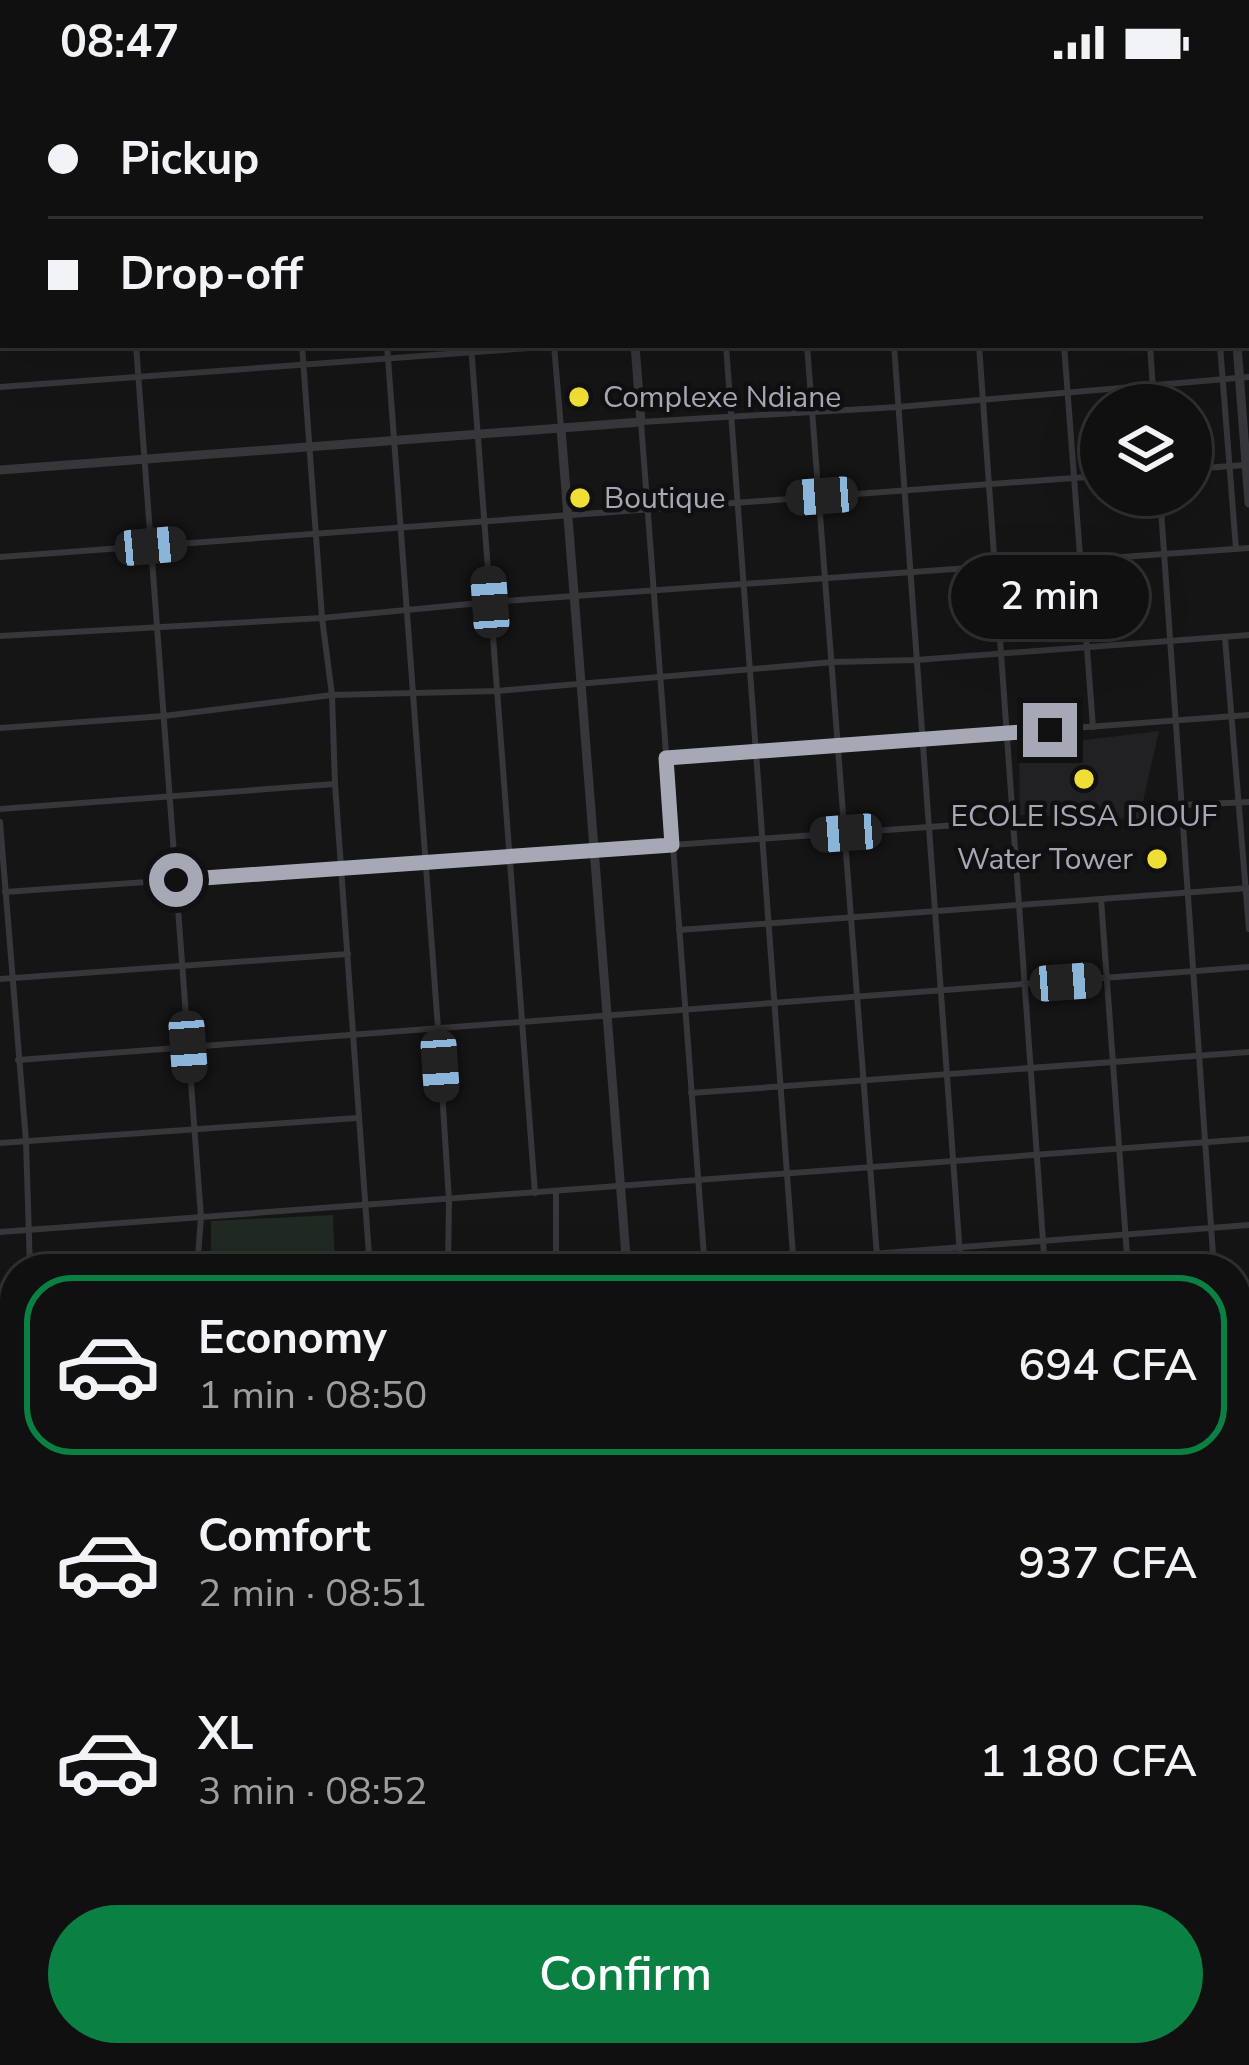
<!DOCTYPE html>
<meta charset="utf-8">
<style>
:root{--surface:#101010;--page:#191919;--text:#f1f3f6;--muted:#9c9d9f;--line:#303030;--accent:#0b8043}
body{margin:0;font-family:"Nunito Sans",sans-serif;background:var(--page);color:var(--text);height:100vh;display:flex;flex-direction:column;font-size:45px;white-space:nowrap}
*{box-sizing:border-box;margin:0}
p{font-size:39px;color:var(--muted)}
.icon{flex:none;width:66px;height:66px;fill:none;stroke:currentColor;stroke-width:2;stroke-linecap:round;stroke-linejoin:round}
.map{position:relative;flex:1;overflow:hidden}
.panel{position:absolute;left:0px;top:1170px;width:1251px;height:813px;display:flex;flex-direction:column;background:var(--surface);border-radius:48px 48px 0 0;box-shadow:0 12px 48px #0002,0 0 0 3px var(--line)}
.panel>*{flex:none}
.top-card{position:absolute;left:0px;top:0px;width:1251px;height:264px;box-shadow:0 12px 48px #0002,0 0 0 3px var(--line);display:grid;align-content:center;height:264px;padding:0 48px;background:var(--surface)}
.fabs{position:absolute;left:1080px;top:300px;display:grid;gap:24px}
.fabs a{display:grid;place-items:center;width:132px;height:132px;border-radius:50%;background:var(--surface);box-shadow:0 12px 48px #0002,0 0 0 3px var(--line);font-size:60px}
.end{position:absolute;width:54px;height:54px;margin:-27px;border:15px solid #a7a8b6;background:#111;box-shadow:0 0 0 6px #111}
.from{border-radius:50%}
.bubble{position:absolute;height:84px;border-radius:42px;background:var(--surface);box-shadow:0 12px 48px #0002,0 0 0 3px var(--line);font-size:39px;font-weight:600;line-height:84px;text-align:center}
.car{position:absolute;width:36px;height:72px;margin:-36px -18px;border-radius:15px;box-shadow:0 0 9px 3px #0007;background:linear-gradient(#222 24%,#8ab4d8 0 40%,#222 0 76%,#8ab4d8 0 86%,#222 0)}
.top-card b{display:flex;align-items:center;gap:42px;height:114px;font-size:45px}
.top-card b+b{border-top:3px solid var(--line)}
.top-card i{width:30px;height:30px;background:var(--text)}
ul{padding:21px 0 0;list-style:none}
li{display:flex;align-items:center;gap:36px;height:180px;margin:0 24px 18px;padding:0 24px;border:6px solid transparent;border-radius:48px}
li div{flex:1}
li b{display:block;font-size:45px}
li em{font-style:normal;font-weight:600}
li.on{border-color:var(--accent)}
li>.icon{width:108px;height:108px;stroke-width:1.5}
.cta{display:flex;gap:24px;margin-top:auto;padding:24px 48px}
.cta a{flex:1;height:138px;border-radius:72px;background:var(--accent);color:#fff;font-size:48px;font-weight:600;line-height:138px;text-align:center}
.status{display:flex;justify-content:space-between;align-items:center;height:84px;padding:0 60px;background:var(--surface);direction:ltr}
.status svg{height:33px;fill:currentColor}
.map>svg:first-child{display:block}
.built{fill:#212123}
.green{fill:#212923}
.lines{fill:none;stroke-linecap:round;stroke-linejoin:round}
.minor{stroke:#36363b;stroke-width:6}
.tertiary{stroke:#36363b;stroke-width:9}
.trunk{stroke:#5a5a63;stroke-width:10}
.route{stroke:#a7a8b6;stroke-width:15}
.poi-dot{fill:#eede35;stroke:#101011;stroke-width:4.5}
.labels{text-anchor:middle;stroke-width:9;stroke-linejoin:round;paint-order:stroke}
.poi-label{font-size:30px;fill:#a7a8b6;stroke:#101011;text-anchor:start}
</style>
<div class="status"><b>08:47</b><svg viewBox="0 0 49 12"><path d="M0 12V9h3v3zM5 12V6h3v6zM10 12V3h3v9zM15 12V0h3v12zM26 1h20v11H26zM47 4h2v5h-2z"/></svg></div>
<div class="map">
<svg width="1249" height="1981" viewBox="0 0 1249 1981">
<rect width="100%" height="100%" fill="#151516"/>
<path class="built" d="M1159,647L1139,735L1020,731L1019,664Z"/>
<path class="green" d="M333,1131L335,1185H211V1137Z"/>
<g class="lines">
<g class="minor">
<path d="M116,0V3"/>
<path d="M283,0V3"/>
<path d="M366,0V3"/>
<path d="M452,0V3"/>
<path d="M533,0V3"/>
<path d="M706,0V3"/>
<path d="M792,0V3"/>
<path d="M873,0V3"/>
<path d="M959,0V3"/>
<path d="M1045,0V3"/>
<path d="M1128,0V3"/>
<path d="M1201,0L1202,3"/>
<path d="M1248,40H1249"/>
<path d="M0,49H3"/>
<path d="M1248,128H1249"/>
<path d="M0,133L3,132"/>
<path d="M1248,211H1249"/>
<path d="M0,224L3,223"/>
<path d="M136,261L201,1133L197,1185"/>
<path d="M302,261L322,534L332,611L335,700L370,1185"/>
<path d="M387,261L438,944L449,1116L448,1185"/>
<path d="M471,261L535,1109"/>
<path d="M554,261L561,344"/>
<path d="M726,261L794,1185"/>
<path d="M807,261L878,1185"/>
<path d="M894,261L961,1185"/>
<path d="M979,261L1045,1185"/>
<path d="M1064,261L1093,643"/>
<path d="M1150,261L1154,321"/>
<path d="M1220,261L1236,465"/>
<path d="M0,303L570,261"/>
<path d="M1191,385L1245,381"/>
<path d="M1160,411L1214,1185"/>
<path d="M0,473L1101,392"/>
<path d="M0,552L322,534L491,518L1249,464"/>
<path d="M1225,554L1249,845"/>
<path d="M0,644L164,632L332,611L497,607L834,578L916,576L1249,551"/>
<path d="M666,674L1249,631"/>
<path d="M1182,721L1249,718"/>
<path d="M0,725L335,700"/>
<path d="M0,738L26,1057L30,1185"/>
<path d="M5,808L1014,737"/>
<path d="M1101,815L1128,1185"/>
<path d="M679,846L1249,804"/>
<path d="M0,895L348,870"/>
<path d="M18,976L1249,883"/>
<path d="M691,1009L1249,968"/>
<path d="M0,1059L357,1034"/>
<path d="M0,1148L1249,1055"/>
<path d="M705,1183L1249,1141"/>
<path d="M556,1185V1107"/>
<path d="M705,1185L641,338L898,323L1249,293"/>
<path d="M1236,1334L1249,1343"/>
<path d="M1236,1396L1249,1405"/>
<path d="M1249,1458L1236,1462L1249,1479"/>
<path d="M0,1467L15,1469"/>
<path d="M1236,1539L1249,1536"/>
<path d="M1236,1604L1249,1600"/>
<path d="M0,1631L15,1682"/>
<path d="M1238,1663L1249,1702"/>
<path d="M1236,1751L1249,1747"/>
<path d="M0,1783L15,1782"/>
<path d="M1236,1851L1249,1836"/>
<path d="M0,1921L10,1915L15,1902"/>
<path d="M1236,1935L1249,1971"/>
<path d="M104,1968L109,1981"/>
<path d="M199,1968L204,1981"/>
<path d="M358,1968L363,1981"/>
<path d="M490,1968L495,1981"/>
<path d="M641,1968L646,1981"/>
<path d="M818,1968L823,1981"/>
<path d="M1169,1968L1187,1981"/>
<path d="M46,1981L78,1968"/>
<path d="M908,1981L1034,1974L1090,1981"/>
<path d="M1119,1981L1129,1968"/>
</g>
<g class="tertiary">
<path d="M616,0V3"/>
<path d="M1218,0V3"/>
<path d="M1237,261L1249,419"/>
<path d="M561,344L627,1185"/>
<path d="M0,386L641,338L635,261"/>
</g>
<g class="trunk">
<path d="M0,1224H15"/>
<path d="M0,1248L15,1238"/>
<path d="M1236,1256L1249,1257"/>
</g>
</g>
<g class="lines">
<path class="route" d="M176,796L672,761L666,674L1050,646"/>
</g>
<g class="poi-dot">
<circle cx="579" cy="313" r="12"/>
<circle cx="580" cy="414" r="12"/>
<circle cx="1084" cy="695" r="12"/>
<circle cx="1157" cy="775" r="12"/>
</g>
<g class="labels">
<g class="poi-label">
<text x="603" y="323">Complexe Ndiane</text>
<text x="604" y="424">Boutique</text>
<text x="1084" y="742" text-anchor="middle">ECOLE ISSA DIOUF</text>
<text x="1133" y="785" text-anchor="end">Water Tower</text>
</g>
</g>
</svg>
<div class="fabs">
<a><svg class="icon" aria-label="layers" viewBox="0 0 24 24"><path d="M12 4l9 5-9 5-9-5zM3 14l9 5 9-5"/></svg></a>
</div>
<i class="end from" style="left:176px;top:796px"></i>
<i class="end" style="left:1050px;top:646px"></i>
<div class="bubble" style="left:951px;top:471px;width:198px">2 min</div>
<i class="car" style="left:822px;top:412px;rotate:266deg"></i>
<i class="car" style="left:151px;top:462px;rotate:85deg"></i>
<i class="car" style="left:490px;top:518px;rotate:356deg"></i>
<i class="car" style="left:846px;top:749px;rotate:266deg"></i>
<i class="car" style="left:1066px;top:898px;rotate:86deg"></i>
<i class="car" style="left:188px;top:963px;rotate:176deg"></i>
<i class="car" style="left:440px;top:982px;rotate:176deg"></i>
<div class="top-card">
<b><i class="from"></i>Pickup</b>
<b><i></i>Drop-off</b>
</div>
<section class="panel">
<ul>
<li class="on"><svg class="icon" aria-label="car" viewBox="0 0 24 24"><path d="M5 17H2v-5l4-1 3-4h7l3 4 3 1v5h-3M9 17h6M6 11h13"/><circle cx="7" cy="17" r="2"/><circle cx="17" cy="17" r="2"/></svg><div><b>Economy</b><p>1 min · 08:50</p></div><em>694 CFA</em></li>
<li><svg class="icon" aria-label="car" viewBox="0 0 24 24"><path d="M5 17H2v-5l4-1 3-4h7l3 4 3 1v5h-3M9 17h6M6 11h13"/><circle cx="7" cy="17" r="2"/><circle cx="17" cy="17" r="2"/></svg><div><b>Comfort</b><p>2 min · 08:51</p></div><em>937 CFA</em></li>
<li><svg class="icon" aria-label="car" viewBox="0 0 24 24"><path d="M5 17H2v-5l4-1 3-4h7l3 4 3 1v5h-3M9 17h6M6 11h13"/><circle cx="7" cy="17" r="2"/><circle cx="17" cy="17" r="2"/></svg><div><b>XL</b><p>3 min · 08:52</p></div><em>1 180 CFA</em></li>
</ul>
<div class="cta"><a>Confirm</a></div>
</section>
</div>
